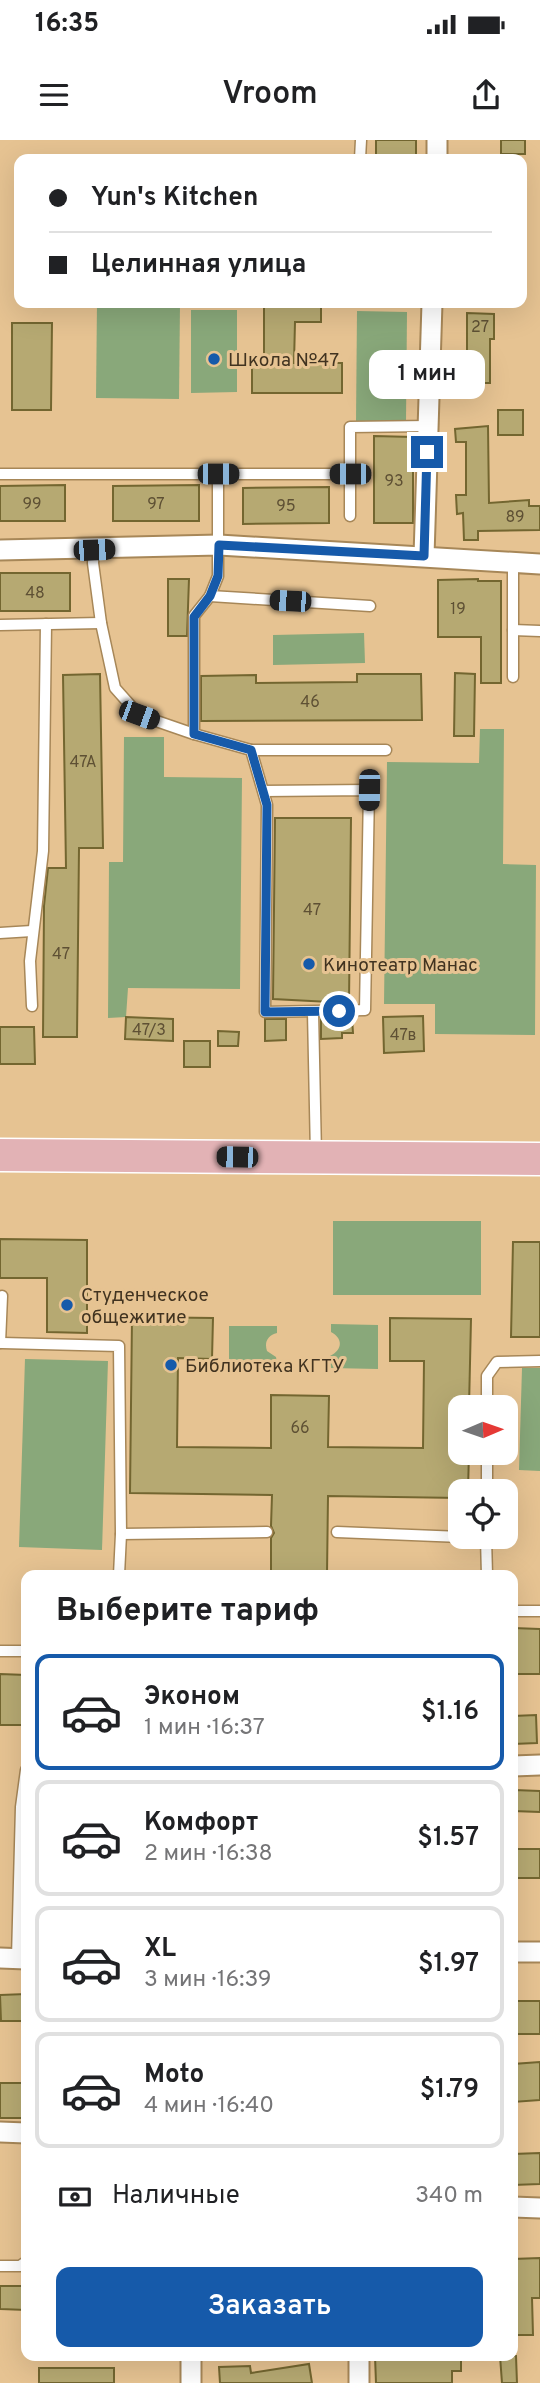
<!DOCTYPE html>
<html lang="ru">
<meta charset="utf-8">
<style>
:root{--surface:#fff;--page:#f2f2f2;--text:#202124;--muted:#757577;--line:#e0e0e0;--accent:#165aaa}
body{margin:0;font-family:Overpass,sans-serif;background:var(--page);color:var(--text);height:100vh;display:flex;flex-direction:column;font-size:26px;white-space:nowrap}
*{box-sizing:border-box;margin:0}
p{font-size:23px;color:var(--muted)}
.icon{flex:none;width:38px;height:38px;fill:none;stroke:currentColor;stroke-width:2;stroke-linecap:round;stroke-linejoin:round}
.map{position:relative;flex:1;overflow:hidden}
.details{position:absolute;left:21px;top:1430px;width:497px;height:791px;display:flex;flex-direction:column;background:var(--surface);border-radius:14px;box-shadow:0 7px 28px #0002}
.details>*{flex:none}
.guide{position:absolute;left:14px;top:14px;width:513px;height:154px;border-radius:14px;box-shadow:0 7px 28px #0002;display:grid;align-content:center;height:154px;padding:0 35px;background:var(--surface)}
.needle{width:46px;rotate:88deg}
.buttons{position:absolute;left:448px;top:1255px;display:grid;gap:14px}
.buttons a{display:grid;place-items:center;width:70px;height:70px;border-radius:14px;background:var(--surface);box-shadow:0 7px 28px #0002;font-size:35px}
.end{position:absolute;width:32px;height:32px;margin:-16px;border:9px solid #165aaa;background:#fff;box-shadow:0 0 0 4px #fff}
.from{border-radius:50%}
.bubble{position:absolute;height:49px;border-radius:14px;background:var(--surface);box-shadow:0 7px 28px #0002;font-size:23px;font-weight:600;line-height:49px;text-align:center}
.car{position:absolute;width:21px;height:42px;margin:-21px -10px;border-radius:9px;box-shadow:0 0 5px 2px #0007;background:linear-gradient(#222 24%,#8ab4d8 0 40%,#222 0 76%,#8ab4d8 0 86%,#222 0)}
.guide b{display:flex;align-items:center;gap:24px;height:66px;font-size:26px}
.guide b+b{border-top:2px solid var(--line)}
.guide i{width:18px;height:18px;background:var(--text)}
ul{padding:0;list-style:none}
li{display:flex;align-items:center;gap:21px;height:116px;margin:0 14px 10px;padding:0 21px;border:4px solid var(--line);border-radius:14px}
li div{flex:1}
li b{display:block;font-size:26px}
li em{font-style:normal;font-weight:600}
li.on{border-color:var(--accent)}
li>.icon{width:63px;height:63px;stroke-width:1.5}
h2{padding:0 35px;font-size:32px;line-height:84px}
.pay{display:flex;align-items:center;gap:18px;height:77px;padding:0 35px;font-size:26px}
.pay p{margin-inline-start:auto}
.cta{display:flex;gap:14px;margin-top:auto;padding:14px 35px}
.cta a{flex:1;height:80px;border-radius:14px;background:var(--accent);color:#fff;font-size:28px;font-weight:600;line-height:80px;text-align:center}
.status{display:flex;justify-content:space-between;align-items:center;height:49px;padding:0 35px;background:var(--surface);direction:ltr}
.status svg{height:19px;fill:currentColor}
header{display:flex;justify-content:space-between;align-items:center;height:91px;padding:0 35px;background:var(--surface);font-size:32px;font-weight:600}
.map>svg:first-child{display:block}
.green{fill:#89a87a}
.building{fill:#b6a972;stroke:#736630;stroke-width:2}
.lines{fill:none;stroke-linecap:round;stroke-linejoin:round}
.lane-casing{stroke:#a78758;stroke-width:13}
.street-casing{stroke:#a78758;stroke-width:23}
.primary-casing{stroke:#fff;stroke-width:35}
.lane{stroke:#fff;stroke-width:10}
.street{stroke:#fff;stroke-width:19}
.primary{stroke:#e2b2b5;stroke-width:32}
.route{stroke:#165aaa;stroke-width:9}
.poi-dot{fill:#165aaa;stroke:#e6c392;stroke-width:2.5}
.labels{text-anchor:middle;stroke-width:6;stroke-linejoin:round;paint-order:stroke}
.number-label{font-size:16px;fill:#5e5034}
.poi-label{font-size:19px;fill:#413320;stroke:#e6c392;text-anchor:start}
</style>
<div class="status"><b>16:35</b><svg viewBox="0 0 49 12"><path d="M0 12V9h3v3zM5 12V6h3v6zM10 12V3h3v9zM15 12V0h3v12zM26 1h20v11H26zM47 4h2v5h-2z"/></svg></div>
<header><svg class="icon" aria-label="menu" viewBox="0 0 24 24"><path d="M4 6h16M4 12h16M4 18h16"/></svg>Vroom<svg class="icon" aria-label="share" viewBox="0 0 24 24"><path d="M12 15V3M7 8l5-5 5 5M5 13v7h14v-7"/></svg></header>
<div class="map">
<svg width="540" height="2243" viewBox="0 0 540 2243">
<rect width="100%" height="100%" fill="#e6c392"/>
<g class="green">
<path d="M97,163H180L179,259L96,258Z"/>
<path d="M191,170H237V252L191,253Z"/>
<path d="M357,171L407,172L406,282L356,281Z"/>
<path d="M364,493L365,523L273,525V495Z"/>
<path d="M480,589H504L503,724L536,725L535,895L435,894V864H384L387,622L479,623Z"/>
<path d="M124,597H164V637L242,638L240,849L128,848L126,877L108,878L109,722H123Z"/>
<rect x="333" y="1081" width="148" height="74"/>
<path d="M331,1184L378,1185V1229L331,1228L330,1216C343,1210 343,1198 331,1192Z"/>
<path d="M229,1186H277V1193C268,1195 264,1202 267,1211L276,1217L277,1223H273L270,1231H229Z"/>
<path d="M25,1219L108,1221L102,1410L19,1407Z"/>
<path d="M522,1228H540V1331L519,1330Z"/>
</g>
<g class="building">
<rect x="376" y="0" width="40" height="19"/>
<rect x="501" y="0" width="24" height="14"/>
<path d="M264,163H321V182H295L294,223H342V253H252V222H264Z"/>
<path d="M467,173L494,174V199H490V243H467Z"/>
<path d="M12,183H52L51,270H12Z"/>
<rect x="498" y="270" width="25" height="25"/>
<path d="M488,286L489,363L529,360V366H540V390L478,391V400H464L463,373L457,374L456,355H466V302H456L455,289Z"/>
<path d="M374,296L413,297V383H374Z"/>
<path d="M65,345V381H0V346Z"/>
<path d="M199,345V381H113V346Z"/>
<path d="M329,347V383L243,384V348Z"/>
<rect x="0" y="433" width="70" height="38"/>
<path d="M168,439H189L187,496H168Z"/>
<path d="M478,439V441H501V543H481V497H438V440Z"/>
<path d="M455,533L475,534L474,596H454Z"/>
<path d="M100,534L103,708H79L77,897H43L44,766L48,728H66L63,535Z"/>
<path d="M357,534H421L422,580L201,581V536L256,535V543L357,542Z"/>
<path d="M275,678H351L349,863L273,859Z"/>
<path d="M423,876L424,911L384,913L383,877Z"/>
<path d="M126,877L173,879V901L125,899Z"/>
<path d="M321,878H352L353,893H342V898L321,899Z"/>
<path d="M265,879H286V900L265,901Z"/>
<path d="M0,887H34L35,924H0Z"/>
<path d="M218,891L239,892L238,906H218Z"/>
<rect x="184" y="901" width="26" height="26"/>
<path d="M0,1099L87,1100V1193L47,1192V1138H0Z"/>
<path d="M513,1102H540V1197H511Z"/>
<path d="M132,1177L213,1178L212,1219L178,1218L177,1307L271,1308V1255L329,1256L328,1307L423,1308L424,1221H390V1178L471,1179L469,1267H460V1312H469L468,1351H460V1358L328,1356L327,1435H271V1398L274,1393L271,1386L272,1355L130,1353Z"/>
<path d="M513,1488L540,1489V1534H513Z"/>
<path d="M0,1534L26,1535V1585H0Z"/>
<path d="M536,1575L537,1603L513,1604V1576Z"/>
<path d="M514,1650L540,1651V1672L513,1671Z"/>
<path d="M516,1709H540V1738H515Z"/>
<path d="M26,1854V1881H1L0,1855Z"/>
<rect x="513" y="1861" width="27" height="33"/>
<path d="M540,1922V1960L513,1962V1924Z"/>
<rect x="0" y="1943" width="26" height="35"/>
<path d="M540,2013V2044L513,2045V2014Z"/>
<path d="M540,2118V2158H532L533,2195H513V2119Z"/>
<path d="M0,2146H26V2170L0,2169Z"/>
<path d="M375,2216H461V2231H452V2243H376Z"/>
<path d="M500,2216H516L517,2243H502Z"/>
<path d="M309,2224L312,2243H220L219,2227L250,2226L251,2233Z"/>
<rect x="39" y="2228" width="75" height="15"/>
</g>
<g class="lines">
<g class="lane-casing">
<g id="lane">
<path d="M360,19L361,0"/>
<path d="M0,334H218V436L210,456L194,476V594L251,610L267,665L265,872L365,870L369,650L263,651"/>
<path d="M218,334H350"/>
<path d="M350,376V287L428,286"/>
<path d="M94,410L93,423L101,483L115,548L139,575L194,594"/>
<path d="M210,456L370,466"/>
<path d="M0,485L101,483"/>
<path d="M513,490L540,491"/>
<path d="M513,537V424"/>
<path d="M251,610H386"/>
<path d="M0,793L32,791"/>
<path d="M32,866L30,821L43,711L46,484"/>
<path d="M313,872L316,1015"/>
<path d="M0,1203L2,1156"/>
<path d="M2,1203L119,1206L121,1394L267,1392"/>
<path d="M487,1267V1236L497,1222L540,1221"/>
<path d="M487,1351V1312"/>
<path d="M337,1392L486,1398L487,1435"/>
<path d="M119,1435L121,1394"/>
<path d="M513,1471H540"/>
<path d="M0,1511H26"/>
<path d="M17,1818L21,1667L26,1630"/>
<path d="M0,2126H20L26,2122"/>
</g>
</g>
<g class="street-casing">
<g id="street">
<path d="M437,19V0"/>
<path d="M0,410L219,405L540,424"/>
<path d="M424,416L432,163"/>
<path d="M513,1626L540,1625"/>
<path d="M513,1812H540"/>
<path d="M0,1818L26,1819"/>
<path d="M0,1992L26,1993"/>
<path d="M513,2067L540,2068"/>
<path d="M359,2216V2243"/>
<path d="M191,2243V2216"/>
</g>
</g>
<g class="primary-casing">
<path id="primary" d="M0,1015L540,1019"/>
</g>
<use href="#lane" class="lane"/>
<use href="#street" class="street"/>
<use href="#primary" class="primary"/>
</g>
<g class="lines">
<path class="route" d="M339,871L265,872L267,665L251,610L194,594V477L210,456L218,436L219,405L424,416L427,312"/>
</g>
<g class="poi-dot">
<circle cx="214" cy="219" r="7"/>
<circle cx="309" cy="824" r="7"/>
<circle cx="67" cy="1165" r="7"/>
<circle cx="171" cy="1225" r="7"/>
</g>
<g class="labels">
<g class="number-label">
<text x="480" y="192">27</text>
<text x="394" y="346">93</text>
<text x="32" y="369">99</text>
<text x="156" y="369">97</text>
<text x="286" y="371">95</text>
<text x="515" y="382">89</text>
<text x="35" y="458">48</text>
<text x="458" y="474">19</text>
<text x="310" y="567">46</text>
<text x="83" y="627">47А</text>
<text x="312" y="775">47</text>
<text x="61" y="819">47</text>
<text x="149" y="895">47/3</text>
<text x="403" y="900">47в</text>
<text x="300" y="1293">66</text>
</g>
<g class="poi-label">
<text x="228" y="226">Школа №47</text>
<text x="323" y="831">Кинотеатр Манас</text>
<text x="81" y="1161">Студенческое<tspan x="81" dy="22">общежитие</tspan></text>
<text x="185" y="1232">Библиотека КГТУ</text>
</g>
</g>
</svg>
<div class="buttons">
<a><svg class="needle" viewBox="-14 -14 28 28"><path d="M0-13l5 13h-10z" fill="#e53935"/><path d="M0 13l5-13h-10z" fill="#757577"/></svg></a>
<a><svg class="icon" aria-label="locate" viewBox="0 0 24 24"><circle cx="12" cy="12" r="6"/><path d="M12 2v4M12 18v4M2 12h4M18 12h4"/></svg></a>
</div>
<i class="end from" style="left:339px;top:871px"></i>
<i class="end" style="left:427px;top:312px"></i>
<div class="bubble" style="left:369px;top:210px;width:116px">1 мин</div>
<i class="car" style="left:218px;top:334px;rotate:90deg"></i>
<i class="car" style="left:350px;top:334px;rotate:270deg"></i>
<i class="car" style="left:94px;top:410px;rotate:88deg"></i>
<i class="car" style="left:290px;top:461px;rotate:273deg"></i>
<i class="car" style="left:139px;top:575px;rotate:110deg"></i>
<i class="car" style="left:369px;top:650px;rotate:181deg"></i>
<i class="car" style="left:237px;top:1017px;rotate:271deg"></i>
<div class="guide">
<b><i class="from"></i>Yun's Kitchen</b>
<b><i></i>Целинная улица</b>
</div>
<section class="details">
<h2>Выберите тариф</h2>
<ul>
<li class="on"><svg class="icon" aria-label="car" viewBox="0 0 24 24"><path d="M5 17H2v-5l4-1 3-4h7l3 4 3 1v5h-3M9 17h6M6 11h13"/><circle cx="7" cy="17" r="2"/><circle cx="17" cy="17" r="2"/></svg><div><b>Эконом</b><p>1 мин · 16:37</p></div><em>$1.16</em></li>
<li><svg class="icon" aria-label="car" viewBox="0 0 24 24"><path d="M5 17H2v-5l4-1 3-4h7l3 4 3 1v5h-3M9 17h6M6 11h13"/><circle cx="7" cy="17" r="2"/><circle cx="17" cy="17" r="2"/></svg><div><b>Комфорт</b><p>2 мин · 16:38</p></div><em>$1.57</em></li>
<li><svg class="icon" aria-label="car" viewBox="0 0 24 24"><path d="M5 17H2v-5l4-1 3-4h7l3 4 3 1v5h-3M9 17h6M6 11h13"/><circle cx="7" cy="17" r="2"/><circle cx="17" cy="17" r="2"/></svg><div><b>XL</b><p>3 мин · 16:39</p></div><em>$1.97</em></li>
<li><svg class="icon" aria-label="car" viewBox="0 0 24 24"><path d="M5 17H2v-5l4-1 3-4h7l3 4 3 1v5h-3M9 17h6M6 11h13"/><circle cx="7" cy="17" r="2"/><circle cx="17" cy="17" r="2"/></svg><div><b>Moto</b><p>4 мин · 16:40</p></div><em>$1.79</em></li>
</ul>
<div class="pay"><svg class="icon" aria-label="cash" viewBox="0 0 24 24"><path d="M3 7h18v10H3z"/><circle cx="12" cy="12" r="2"/></svg>Наличные<p>340 m</p></div>
<div class="cta"><a>Заказать</a></div>
</section>
</div>
